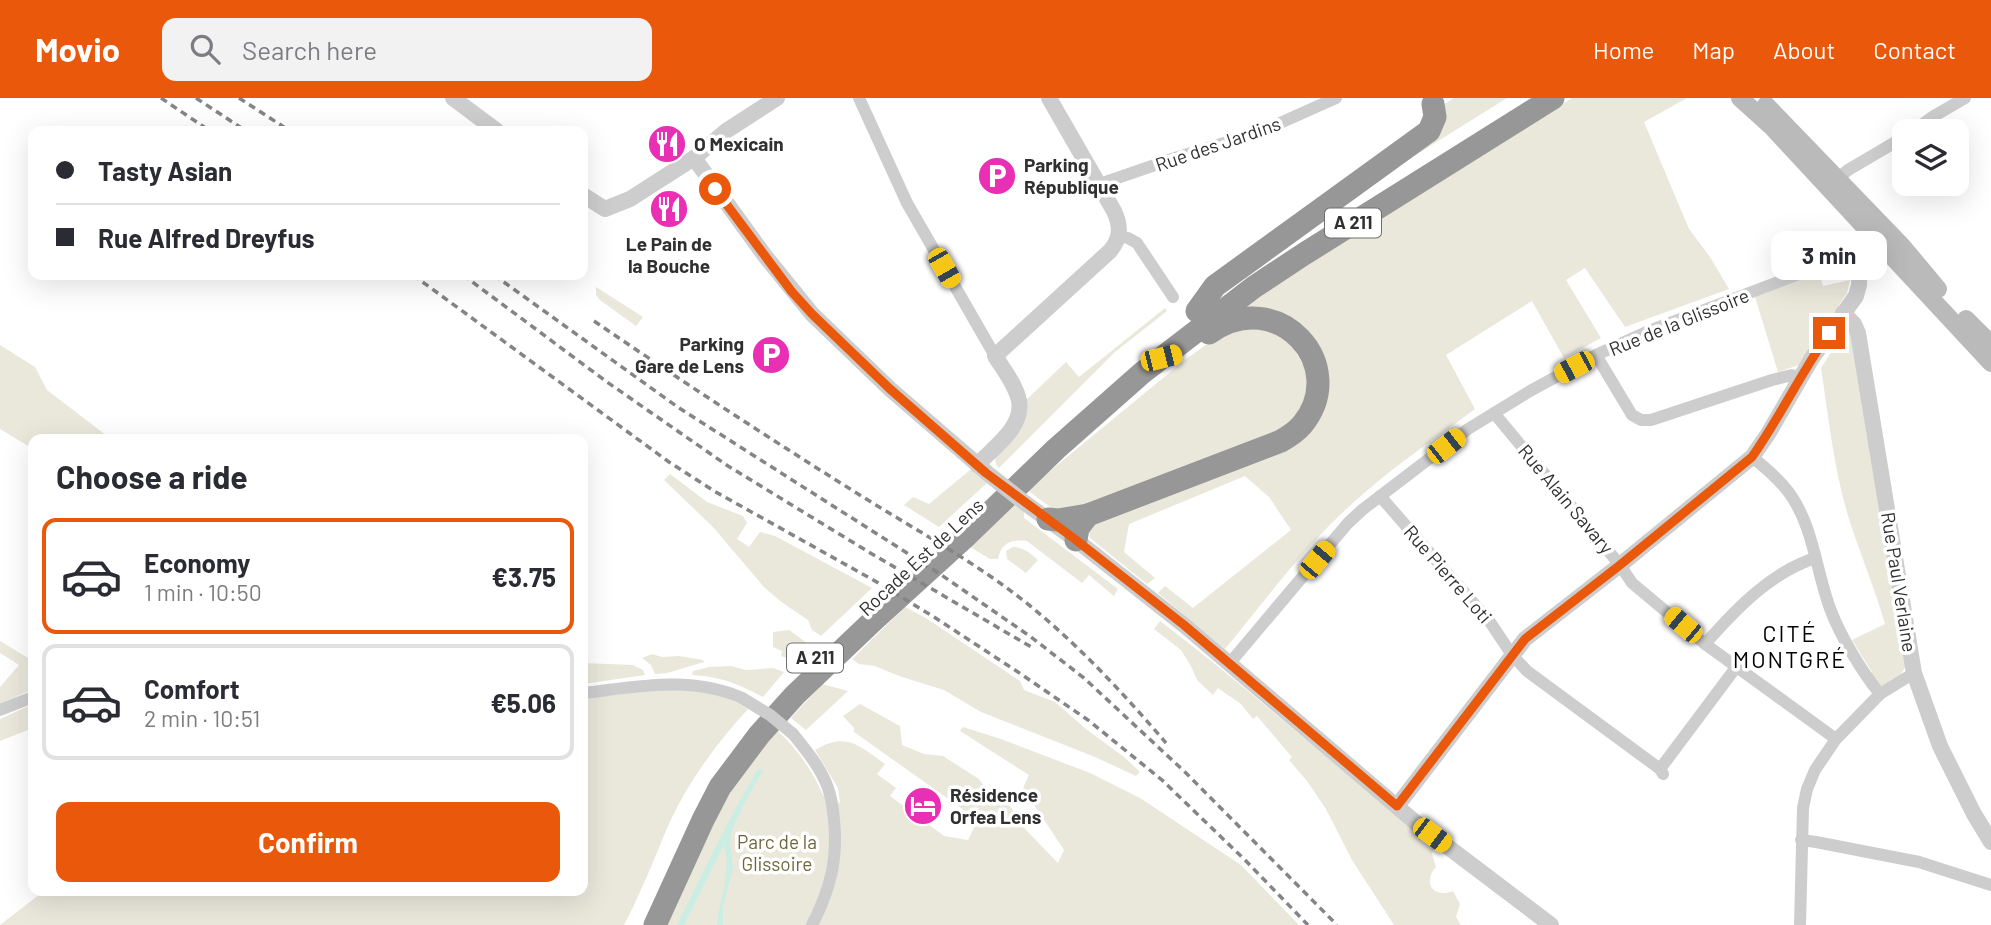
<!DOCTYPE html>
<meta charset="utf-8">
<style>
:root{--surface:#fff;--page:#f2f2f3;--text:#2b2b33;--muted:#7c7c81;--line:#e1e1e2;--accent:#ea580c}
body{margin:0;font-family:Barlow,sans-serif;background:var(--page);color:var(--text);height:100vh;display:flex;flex-direction:column;font-size:26px;white-space:nowrap}
*{box-sizing:border-box;margin:0}
p{font-size:23px;color:var(--muted)}
.icon{flex:none;width:38px;height:38px;fill:none;stroke:currentColor;stroke-width:2;stroke-linecap:round;stroke-linejoin:round}
.map{position:relative;flex:1;overflow:hidden}
.drawer{position:absolute;left:28px;top:336px;width:560px;height:462px;display:flex;flex-direction:column;background:var(--surface);border-radius:14px;box-shadow:0 7px 28px #0002}
.drawer>*{flex:none}
.hud{position:absolute;left:28px;top:28px;width:560px;height:154px;border-radius:14px;box-shadow:0 7px 28px #0002;display:grid;align-content:center;height:154px;padding:0 28px;background:var(--surface)}
.controls{position:absolute;left:1892px;top:21px;display:grid;gap:14px}
.controls a{display:grid;place-items:center;width:77px;height:77px;border-radius:14px;background:var(--surface);box-shadow:0 7px 28px #0002;font-size:35px}
.end{position:absolute;width:32px;height:32px;margin:-16px;border:9px solid #ea580c;background:#fff;box-shadow:0 0 0 4px #fff}
.from{border-radius:50%}
.bubble{position:absolute;height:49px;border-radius:14px;background:var(--surface);box-shadow:0 7px 28px #0002;font-size:23px;font-weight:700;line-height:49px;text-align:center}
.car{position:absolute;width:21px;height:42px;margin:-21px -10px;border-radius:9px;box-shadow:0 0 5px 2px #0007;background:linear-gradient(#f5c518 24%,#345 0 40%,#f5c518 0 76%,#345 0 86%,#f5c518 0)}
.hud b{display:flex;align-items:center;gap:24px;height:66px;font-size:26px}
.hud b+b{border-top:2px solid var(--line)}
.hud i{width:18px;height:18px;background:var(--text)}
ul{padding:0;list-style:none}
li{display:flex;align-items:center;gap:21px;height:116px;margin:0 14px 10px;padding:0 14px;border:4px solid var(--line);border-radius:14px}
li div{flex:1}
li b{display:block;font-size:26px}
li em{font-style:normal;font-weight:700}
li.on{border-color:var(--accent)}
li>.icon{width:63px;height:63px;stroke-width:1.5}
h2{padding:0 28px;font-size:32px;line-height:84px}
.action{display:flex;gap:14px;margin-top:auto;padding:14px 28px}
.action a{flex:1;height:80px;border-radius:14px;background:var(--accent);color:#fff;font-size:28px;font-weight:700;line-height:80px;text-align:center}
header{display:flex;align-items:center;gap:42px;box-sizing:border-box;height:98px;padding:0 35px;background:var(--accent);color:#fff}
header strong{font-size:33px}
nav{display:flex;gap:38px;margin-inline-start:auto;font-size:24px}
.search{width:490px;height:63px;background:var(--page);display:flex;align-items:center;gap:18px;box-sizing:border-box;padding:0 24px;border-radius:14px;color:var(--muted);font-size:26px}
.map>svg:first-child{display:block}
.green{fill:#eae7db}
.water{fill:#caede4}
.lines{fill:none;stroke-linecap:round;stroke-linejoin:round}
.minor{stroke:#cdcdcd;stroke-width:12}
.tertiary{stroke:#cdcdcd;stroke-width:16}
.secondary{stroke:#bababa;stroke-width:18}
.motorway{stroke:#979797;stroke-width:23}
.rail{stroke:#858585;stroke-width:3.5;stroke-dasharray:7 5;stroke-linecap:butt}
.minor-bridge{stroke:#cdcdcd;stroke-width:12}
.tertiary-bridge{stroke:#cdcdcd;stroke-width:16}
.route{stroke:#ea580c;stroke-width:9}
.labels{text-anchor:middle;stroke-width:7;stroke-linejoin:round;paint-order:stroke}
.shield{fill:#fff;stroke:#6e6e6e;stroke-width:2}
.shield-label{font-size:18px;font-weight:bold;fill:#303030}
.poi-label{font-size:19px;font-weight:bold;fill:#303030;stroke:#fff;text-anchor:start}
.street-label{font-size:19px;fill:#303030;stroke:#fff}
.park-label{font-size:19px;fill:#6d683c;stroke:#fff}
.quarter-label{font-size:23px;letter-spacing:2px;fill:#000;stroke:#fff}
</style>
<header>
<strong>Movio</strong>
<div class="search"><svg class="icon" aria-label="search" viewBox="0 0 24 24"><circle cx="10" cy="10" r="6"/><path d="M15 15l6 6"/></svg>Search here</div>
<nav><a>Home</a><a>Map</a><a>About</a><a>Contact</a></nav>
</header>
<div class="map">
<svg width="1991" height="827" viewBox="0 0 1991 827">
<rect width="100%" height="100%" fill="#fff"/>
<g class="green">
<path d="M1454,0H1507L1379,80L1441,8Z"/>
<path d="M1572,0H1687L1644,24L1689,131L1710,159L1729,191L1625,229L1585,170L1566,182L1601,240L1564,260L1532,203L1446,257L1475,311C1429,345 1381,377 1340,417C1298,457 1262,506 1225,551L1158,495L1165,488L1193,510L1291,432L1269,399L1245,378L1129,426L1124,454L1155,480L1147,486L1090,440L1089,434L1091,427L1278,349L1321,271L1244,211L1265,193L1367,127Z"/>
<path d="M1819,175L1823,188L1850,182L1847,195L1799,267L1778,274L1755,199Z"/>
<path d="M596,189L643,219L636,228L600,202L596,197Z"/>
<path d="M1165,210L1167,213L1115,254L999,370L996,367L995,360L1026,302L1066,264L1079,279Z"/>
<path d="M1248,228L1285,237L1308,274L1307,309L1289,330L1086,412L1057,414L1027,392L1186,261L1220,237Z"/>
<path d="M1845,232L1856,239L1907,564C1903,578 1893,583 1881,589L1870,576L1872,574L1852,542L1885,526C1875,491 1861,458 1850,424C1834,374 1829,322 1821,270Z"/>
<path d="M0,247L35,269L47,292L111,341H33V351L0,331Z"/>
<path d="M970,372L977,375L988,384L939,429L904,407L913,399L929,406Z"/>
<path d="M670,376L707,404L743,418L747,425L737,441L749,449L760,434L775,438L872,490L821,538L812,532L808,522L780,503L764,489L713,429L664,382Z"/>
<path d="M1013,404L1024,413V420L1118,491L1114,498L1089,477L1082,485L1027,443C1011,441 1001,445 998,461H990L967,447Z"/>
<path d="M1013,449C1024,449 1031,456 1038,462L1026,475L1007,461L1006,453Z"/>
<path d="M905,509L926,520L1020,583L1024,592L1055,604L1086,631L1124,659L1140,674L1136,678L1095,659L981,614L944,592L899,578L875,568L859,566L852,561Z"/>
<path d="M1160,523C1254,594 1341,675 1435,747L1432,756L1436,769C1422,784 1433,801 1453,793L1460,806L1456,819L1461,827H1394L1352,762L1326,711L1307,683L1289,662L1292,659L1257,618L1253,621L1241,606L1218,590L1213,597L1197,582L1191,568L1181,552L1154,531Z"/>
<path d="M789,532L811,548L796,563L781,558L782,553L773,549V534Z"/>
<path d="M0,543L33,563V591L0,606V589L19,567L0,555Z"/>
<path d="M652,556L662,559L679,558L703,562L704,564L667,575L655,576L651,567L642,560Z"/>
<path d="M583,565L633,567L643,572L645,577L583,586Z"/>
<path d="M731,568L746,572L773,570L784,574L763,599C736,585 722,579 692,577L693,573L709,569Z"/>
<path d="M822,586L848,593L806,632L791,620Z"/>
<path d="M672,591C700,593 724,595 748,611C716,646 688,684 668,728C654,761 641,795 624,827H0L44,793H583V600Z"/>
<path d="M33,606V630L0,643V621Z"/>
<path d="M860,606L900,628L902,647L924,656L943,658L979,681L986,691L998,690L1026,732L1058,765L1064,752L1023,690L1029,677L960,633L963,629L998,640L1090,675L1140,700L1241,767L1299,827H665L725,700L746,668L778,633C798,652 812,672 823,697L840,705L838,690L815,652C846,633 860,648 885,666L877,676L896,690L890,698L944,738L968,742L978,722L854,634V630L843,618Z"/>
</g>
<path class="water" d="M758,671L763,672L745,704L731,734L730,745L733,770L723,808V827H717C720,800 732,773 724,747L684,827H677C704,775 728,721 758,671Z"/>
<g class="lines">
<g class="minor">
<path d="M859,0L907,105L995,258"/>
<path d="M1913,33L1934,18L1965,0"/>
<path d="M1831,86L1848,72L1904,39"/>
<path d="M1097,87L1178,59L1260,34L1336,0"/>
<path d="M1119,138L1128,140L1137,145L1173,199"/>
<path d="M1596,257L1632,317L1641,322H1651L1772,282L1792,277L1800,280"/>
<path d="M1494,315L1620,467L1632,485L1705,546L1836,641"/>
<path d="M1752,359C1766,370 1780,382 1790,396C1814,430 1816,474 1831,513C1841,539 1862,574 1880,596"/>
<path d="M1380,398L1490,524L1512,557L1527,573L1660,671L1663,676"/>
<path d="M1705,546C1736,511 1770,475 1815,460"/>
<path d="M1229,566L1348,425L1362,412L1468,331L1530,293L1596,257L1651,232L1797,177L1848,154L1860,151"/>
<path d="M583,595C636,589 691,577 742,600"/>
<path d="M0,612L33,599"/>
<path d="M793,636C806,652 821,670 828,690C832,701 833,712 834,722C838,762 830,792 812,827"/>
<path d="M1660,671L1737,568"/>
<path d="M1801,742L1816,744L1919,764L1991,787"/>
<path d="M1800,827L1803,710L1807,691L1815,672L1836,641L1880,596L1914,575"/>
</g>
<g class="tertiary">
<path d="M453,0L497,33"/>
<path d="M694,60L765,158L812,216L890,291L985,373"/>
<path d="M583,97L605,111L630,101L694,60L726,33L777,0"/>
<path d="M1843,215L1854,226L1858,235L1914,575L1940,648L1974,716L1991,744"/>
<path d="M977,367C993,350 1024,329 1019,303C1016,287 1003,271 995,258L1110,153C1121,140 1121,128 1114,113L1049,0"/>
<path d="M1025,405L1076,442L1184,527L1415,724L1551,827"/>
<path d="M1397,708L1525,541L1620,467L1752,359L1768,336L1812,260L1856,198L1859,187L1860,151L1883,131"/>
</g>
<g class="secondary">
<path d="M1740,0L1771,28L1991,265"/>
<path d="M1766,7L1902,148L1938,191"/>
<path d="M1966,221L1991,246"/>
</g>
<g class="motorway">
<path d="M1197,213L1215,188L1429,33L1435,19L1433,6"/>
<path d="M1048,421L1058,422L1088,417L1281,343C1288,339 1296,334 1302,327C1351,268 1278,186 1209,235"/>
<path d="M1076,442L1078,430L1088,417"/>
<path d="M655,827L703,722L720,689L759,637L795,597L876,520L964,440L1056,351L1142,275L1254,189L1304,156L1553,0"/>
</g>
<g class="rail">
<path d="M161,0L210,33"/>
<path d="M196,0L246,33"/>
<path d="M239,0L290,33"/>
<path d="M413,177L669,364L714,393L875,483L934,519L1018,574L1088,622L1162,682L1245,762L1308,827"/>
<path d="M463,177L607,284L728,368L872,456L1033,550"/>
<path d="M494,177L679,310L940,476L1031,539L1084,580L1186,675L1337,827"/>
<path d="M594,223C680,282 767,339 855,394C912,430 972,462 1024,503C1077,545 1123,595 1166,645"/>
</g>
<path class="minor-bridge" d="M742,600L770,617L793,636"/>
<path class="tertiary-bridge" d="M987,375L1025,405"/>
</g>
<g class="lines">
<path class="route" d="M715,91L792,194L812,216L890,291L986,375L1076,442L1184,527L1397,708L1525,541L1620,467L1752,359C1780,319 1801,275 1829,235"/>
</g>
<defs>
<g id="restaurant-disc" transform="scale(2.0125)"><circle r="9.5" fill="#e930b5" stroke="#fff"/><path d="M-5-6h1v4h1v-4h1v4h1v-4h1v5L-1.5 .5V6h-2V.5L-5-1ZM5-6V6H3V1.5H1.5Q1.5-4 5-6Z" fill="#fff"/></g>
<g id="parking-disc" transform="scale(2.0125)"><circle r="9.5" fill="#e930b5" stroke="#fff"/><path d="M-3.5-5.5H1a3.5 3.5 0 0 1 0 7H-1V5.5H-3.5ZM-1-3.4V-.6H.8a1.4 1.4 0 0 0 0-2.8Z" fill="#fff"/></g>
<g id="hotel-disc" transform="scale(2.0125)"><circle r="9.5" fill="#e930b5" stroke="#fff"/><path d="M-6-4.5h1.5V1H6V5H4.5V3h-9V5H-6ZM-4 0a1.8 1.8 0 1 1 3.6 0ZM.5 0V-2.5h3Q6-2.5 6 0Z" fill="#fff"/></g>
</defs>
<g fill-rule="evenodd">
<use href="#restaurant-disc" x="667" y="46"/>
<use href="#parking-disc" x="997" y="78"/>
<use href="#restaurant-disc" x="669" y="111"/>
<use href="#parking-disc" x="771" y="257"/>
<use href="#hotel-disc" x="923" y="708"/>
</g>
<g class="labels">
<g class="shield">
<rect x="1325" y="110.5" width="56" height="29" rx="5"/>
<rect x="787" y="545.5" width="56" height="29" rx="5"/>
</g>
<g class="shield-label">
<text x="1353" y="131">A 211</text>
<text x="815" y="566">A 211</text>
</g>
<g class="poi-label">
<text x="694" y="53">O Mexicain</text>
<text x="1024" y="74">Parking<tspan x="1024" dy="22">République</tspan></text>
<text x="669" y="153" text-anchor="middle">Le Pain de<tspan x="669" dy="22">la Bouche</tspan></text>
<text x="744" y="253" text-anchor="end">Parking<tspan x="744" dy="22">Gare de Lens</tspan></text>
<text x="950" y="704">Résidence<tspan x="950" dy="22">Orfea Lens</tspan></text>
</g>
<g class="street-label">
<text transform="translate(1218 46) rotate(-19)" y="7">Rue des Jardins</text>
<text transform="translate(1679 224) rotate(-22)" y="7">Rue de la Glissoire</text>
<text transform="translate(1566 401) rotate(50)" y="7">Rue Alain Savary</text>
<text transform="translate(921 459) rotate(-43)" y="7">Rocade Est de Lens</text>
<text transform="translate(1448 476) rotate(49)" y="7">Rue Pierre Loti</text>
<text transform="translate(1899 484) rotate(81)" y="7">Rue Paul Verlaine</text>
</g>
<g class="park-label">
<text x="777" y="751">Parc de la<tspan x="777" dy="22">Glissoire</tspan></text>
</g>
<g class="quarter-label">
<text x="1790" y="544">CITÉ<tspan x="1790" dy="26">MONTGRÉ</tspan></text>
</g>
</g>
</svg>
<div class="controls">
<a><svg class="icon" aria-label="layers" viewBox="0 0 24 24"><path d="M12 4l9 5-9 5-9-5zM3 14l9 5 9-5"/></svg></a>
</div>
<i class="end from" style="left:715px;top:91px"></i>
<i class="end" style="left:1829px;top:235px"></i>
<div class="bubble" style="left:1771px;top:133px;width:116px">3 min</div>
<i class="car" style="left:944px;top:170px;rotate:150deg"></i>
<i class="car" style="left:1161px;top:260px;rotate:76deg"></i>
<i class="car" style="left:1574px;top:269px;rotate:242deg"></i>
<i class="car" style="left:1446px;top:348px;rotate:52deg"></i>
<i class="car" style="left:1317px;top:462px;rotate:40deg"></i>
<i class="car" style="left:1683px;top:527px;rotate:310deg"></i>
<i class="car" style="left:1432px;top:737px;rotate:127deg"></i>
<div class="hud">
<b><i class="from"></i>Tasty Asian</b>
<b><i></i>Rue Alfred Dreyfus</b>
</div>
<section class="drawer">
<h2>Choose a ride</h2>
<ul>
<li class="on"><svg class="icon" aria-label="car" viewBox="0 0 24 24"><path d="M5 17H2v-5l4-1 3-4h7l3 4 3 1v5h-3M9 17h6M6 11h13"/><circle cx="7" cy="17" r="2"/><circle cx="17" cy="17" r="2"/></svg><div><b>Economy</b><p>1 min · 10:50</p></div><em>€3.75</em></li>
<li><svg class="icon" aria-label="car" viewBox="0 0 24 24"><path d="M5 17H2v-5l4-1 3-4h7l3 4 3 1v5h-3M9 17h6M6 11h13"/><circle cx="7" cy="17" r="2"/><circle cx="17" cy="17" r="2"/></svg><div><b>Comfort</b><p>2 min · 10:51</p></div><em>€5.06</em></li>
</ul>
<div class="action"><a>Confirm</a></div>
</section>
</div>
